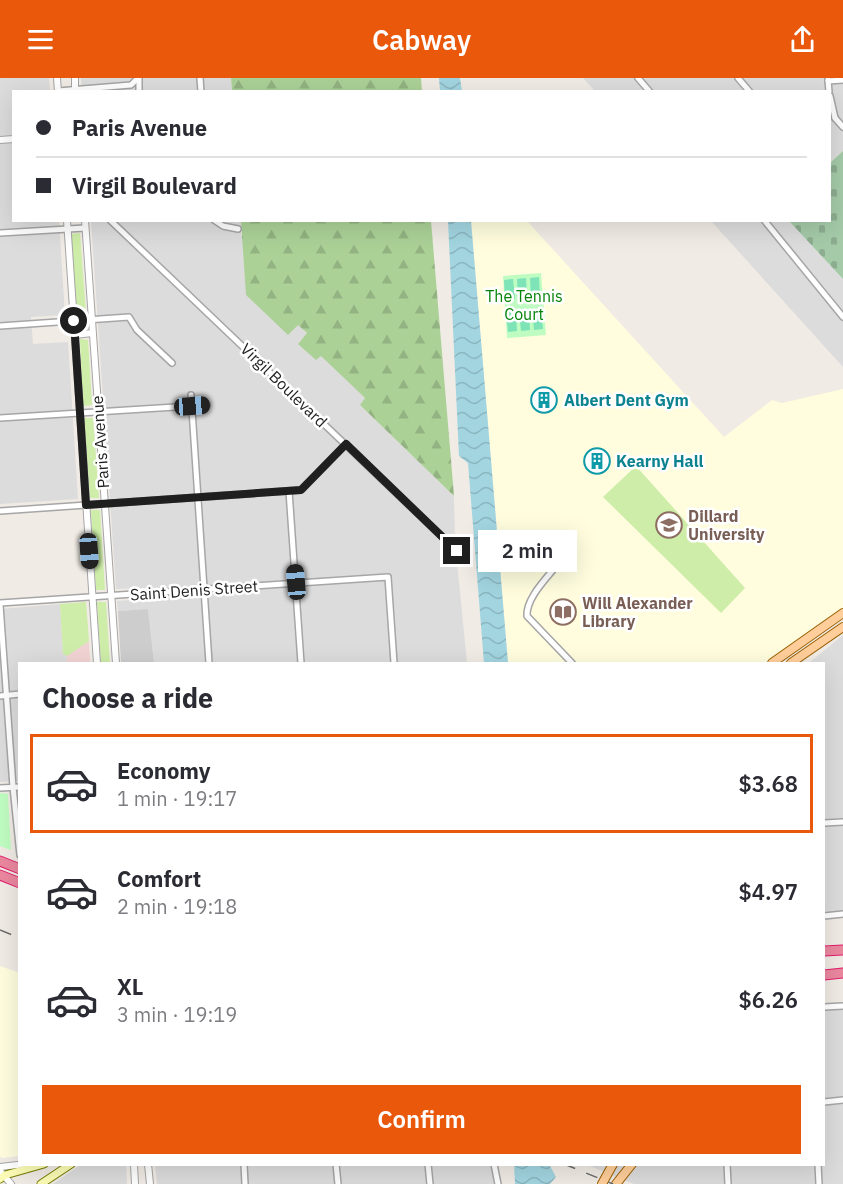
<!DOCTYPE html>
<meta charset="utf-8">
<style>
:root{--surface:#fff;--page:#f2f2f3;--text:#2b2b33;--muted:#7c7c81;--line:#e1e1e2;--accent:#ea580c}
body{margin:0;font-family:"IBM Plex Sans",sans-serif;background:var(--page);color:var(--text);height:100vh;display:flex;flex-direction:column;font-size:22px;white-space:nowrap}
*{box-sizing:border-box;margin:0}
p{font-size:20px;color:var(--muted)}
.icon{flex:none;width:33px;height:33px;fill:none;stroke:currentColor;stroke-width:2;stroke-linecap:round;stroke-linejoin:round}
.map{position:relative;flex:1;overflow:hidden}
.panel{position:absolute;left:18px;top:584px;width:807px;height:504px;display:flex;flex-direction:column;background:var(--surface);border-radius:0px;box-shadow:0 6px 24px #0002}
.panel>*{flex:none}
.guide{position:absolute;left:12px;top:12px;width:819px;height:132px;border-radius:0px;box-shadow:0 6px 24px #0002;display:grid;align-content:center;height:132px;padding:0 24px;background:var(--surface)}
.end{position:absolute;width:27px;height:27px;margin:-14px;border:8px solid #1f1f1f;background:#fff;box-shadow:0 0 0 3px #fff}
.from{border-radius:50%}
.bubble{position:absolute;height:42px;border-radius:0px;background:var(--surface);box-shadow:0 6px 24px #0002;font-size:20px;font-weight:600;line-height:42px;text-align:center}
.car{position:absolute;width:18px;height:36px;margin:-18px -9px;border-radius:8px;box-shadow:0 0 4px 2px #0007;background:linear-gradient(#222 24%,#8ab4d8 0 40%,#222 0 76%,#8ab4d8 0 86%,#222 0)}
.guide b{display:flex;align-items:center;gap:21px;height:57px;font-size:22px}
.guide b+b{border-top:2px solid var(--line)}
.guide i{width:15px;height:15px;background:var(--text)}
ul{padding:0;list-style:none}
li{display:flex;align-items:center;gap:18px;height:99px;margin:0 12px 9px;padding:0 12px;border:3px solid transparent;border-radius:0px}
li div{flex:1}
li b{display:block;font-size:22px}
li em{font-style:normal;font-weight:600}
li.active{border-color:var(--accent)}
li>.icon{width:54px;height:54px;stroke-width:1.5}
h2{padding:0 24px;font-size:27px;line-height:72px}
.button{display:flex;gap:12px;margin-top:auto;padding:12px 24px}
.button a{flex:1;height:69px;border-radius:0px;background:var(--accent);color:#fff;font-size:24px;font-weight:600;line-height:69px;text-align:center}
header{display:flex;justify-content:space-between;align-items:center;height:78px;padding:0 24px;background:var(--accent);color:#fff;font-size:27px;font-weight:600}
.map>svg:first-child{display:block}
.residential{fill:#dddcdc}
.commercial{fill:#f2d3d3}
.education{fill:#fffdde}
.religious{fill:#cdcdcd}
.grass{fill:#cdeda8}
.forest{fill:url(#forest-firs)}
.cemetery{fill:url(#cemetery-stones)}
.park{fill:#bffcc1}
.pitch{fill:#7ee3b6}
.water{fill:url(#water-waves)}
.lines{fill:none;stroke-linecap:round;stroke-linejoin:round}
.minor-casing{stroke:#a6a6a6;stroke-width:8}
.tertiary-casing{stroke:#a6a6a6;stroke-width:8}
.secondary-casing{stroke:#757b00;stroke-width:9}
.primary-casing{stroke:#995e00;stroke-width:10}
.motorway-casing{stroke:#e31c6c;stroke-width:11}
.minor{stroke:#fff;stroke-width:5}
.tertiary{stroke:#fff;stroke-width:6}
.secondary{stroke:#fcfcb6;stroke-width:7}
.primary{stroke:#ffce9a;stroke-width:8}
.motorway{stroke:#eb88a0;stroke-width:9}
.rail{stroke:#6d6d6d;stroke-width:1.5;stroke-dasharray:12 12;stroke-linecap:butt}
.route{stroke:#1f1f1f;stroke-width:8}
.labels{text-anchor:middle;stroke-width:5;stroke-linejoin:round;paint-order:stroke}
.park-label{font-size:16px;fill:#068309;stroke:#fff}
.street-label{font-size:16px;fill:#1f1f1f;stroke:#fff}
.culture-label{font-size:16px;font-weight:bold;fill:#0d838f;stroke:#fff;text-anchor:start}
.education-label{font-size:16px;font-weight:bold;fill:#785e54;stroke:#fff;text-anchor:start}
</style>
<header><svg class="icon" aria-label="menu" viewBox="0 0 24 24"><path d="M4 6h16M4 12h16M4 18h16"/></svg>Cabway<svg class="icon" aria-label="share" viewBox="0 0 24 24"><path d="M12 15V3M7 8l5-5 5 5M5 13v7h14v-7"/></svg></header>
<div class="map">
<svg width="843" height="1106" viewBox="0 0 843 1106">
<defs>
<pattern id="forest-firs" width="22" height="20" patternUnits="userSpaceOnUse" patternTransform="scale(1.5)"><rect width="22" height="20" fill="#abd197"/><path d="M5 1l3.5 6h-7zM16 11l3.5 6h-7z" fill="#93b382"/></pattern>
<pattern id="cemetery-stones" width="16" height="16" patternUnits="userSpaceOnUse" patternTransform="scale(1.5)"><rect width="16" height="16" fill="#a4caa8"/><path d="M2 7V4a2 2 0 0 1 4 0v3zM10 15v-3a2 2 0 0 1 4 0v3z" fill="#8dad90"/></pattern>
<pattern id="water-waves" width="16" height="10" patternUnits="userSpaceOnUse" patternTransform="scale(1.5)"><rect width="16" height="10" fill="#a2d5e0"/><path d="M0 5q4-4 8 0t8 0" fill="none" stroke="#8bb6c0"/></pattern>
</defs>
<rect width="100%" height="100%" fill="#f0ebe4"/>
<g class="residential">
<path d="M0,0H49L50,13L14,14V142L59,143L65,237L31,239L33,266L68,264L78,421L0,426Z"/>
<path d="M81,0H231L232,13H82Z"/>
<path d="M583,0H843V73L830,85V14L595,13Z"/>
<path d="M91,143H241V156L288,257L298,246L307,256L298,265L321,277L366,321L360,327L454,418L455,462L446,473L457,484L467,585H154L148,531L118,533L117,523L147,521L146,510L116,511Z"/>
<path d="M711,143H789L843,201V289Z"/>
<path d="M60,526L63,576L67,578V585H20L19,732L18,703L0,704V531Z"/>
<path d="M843,557V839L824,840V585H809Z"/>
<path d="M843,926V1106H634L585,1086H824V927Z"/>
<path d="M82,1086H126L127,1106H53Z"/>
<path d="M155,1086H492L494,1106H157Z"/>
</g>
<path class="commercial" d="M89,563L90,585H67V578Z"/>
<g class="education">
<path d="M471,143H527L724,359L772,322L782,325L843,311V535L772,585H508Z"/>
<path d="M0,888L20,895L19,1078L2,1080L0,1078Z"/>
</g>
<path class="religious" d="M148,531L154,585H121L118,533Z"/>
<g class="grass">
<path d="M80,155L86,235L77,236L71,156Z"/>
<path d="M80,261L88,262L92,327L83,328Z"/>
<path d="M84,340H93L99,420H90Z"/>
<path d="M636,388L745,510L721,535L603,419Z"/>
<path d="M91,432H100L105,512H96Z"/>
<path d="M86,524L89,563L67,578L63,576L60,526Z"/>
<path d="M97,524H106L110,585H101Z"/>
</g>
<g class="forest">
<path d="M231,0H421L422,13H232Z"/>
<path d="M241,143H431L454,418L360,327L365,320L321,278L316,282L298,266L307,255L298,247L288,257L246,217Z"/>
</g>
<path class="cemetery" d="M843,73V201L789,143L830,142V85Z"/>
<g class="park">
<path d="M541,195L546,257L507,260L503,198Z"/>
<path d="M0,715L8,716L11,772L0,768Z"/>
</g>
<g class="pitch">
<path d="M539,199L540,219H531L530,200Z"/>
<path d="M526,200L527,220H518L517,201Z"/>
<path d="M513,201L515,221H505L504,202Z"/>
<path d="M541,232L543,251L534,252L532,233Z"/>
<path d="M529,233L530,252L521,253L519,234Z"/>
<path d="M506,234H516L517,253L508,254Z"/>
</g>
<g class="water">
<path d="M439,0H460L462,13H440Z"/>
<path d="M448,143H471L508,585H484L468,385L459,378Z"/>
<path d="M514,1086H549L556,1099L550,1106H515Z"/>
</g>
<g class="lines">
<g class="minor-casing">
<g id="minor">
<path d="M139,0V14"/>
<path d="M200,0L201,14"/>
<path d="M638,0L650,14"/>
<path d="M738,0L750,14"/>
<path d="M828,2L829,14"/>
<path d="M828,3L843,2"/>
<path d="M58,13L131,7L138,0"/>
<path d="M830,18L835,40"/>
<path d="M835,40L843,49"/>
<path d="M110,142L457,473"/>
<path d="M214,142L223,148L238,151"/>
<path d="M764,142L843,239"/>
<path d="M0,155L85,150"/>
<path d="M0,248L129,239L137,252L172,285"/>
<path d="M191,317L209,585"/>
<path d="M0,340L207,327"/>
<path d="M289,413L301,585"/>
<path d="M0,433L301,412L346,366"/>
<path d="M553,492C543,504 526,522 527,538L572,585"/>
<path d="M0,525L388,499L394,585"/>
<path d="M0,527L13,709L20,777"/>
<path d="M0,618L20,616"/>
<path d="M0,710L20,709"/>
<path d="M824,745L843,744"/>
<path d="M824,838L843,836"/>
<path d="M824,929L843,928"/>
<path d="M824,1024L843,1022"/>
<path d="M244,1086L245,1106"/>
<path d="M336,1086L338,1106"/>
<path d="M428,1086L430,1106"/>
<path d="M494,1086L498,1106"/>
<path d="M727,1086L728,1106"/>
<path d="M818,1086L819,1106"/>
</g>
</g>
<g class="tertiary-casing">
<g id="tertiary">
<path d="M57,0L58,14"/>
<path d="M75,0V14"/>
<path d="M0,62L14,61"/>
<path d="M67,142L97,585"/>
<path d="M85,142L116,585"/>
<path d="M75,257L92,255"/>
<path d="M134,1086L135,1106"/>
<path d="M148,1086L150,1106"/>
<path d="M0,1089L26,1086"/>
<path d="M0,1093L11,1106"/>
</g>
</g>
<g class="secondary-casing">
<g id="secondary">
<path d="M0,1101L5,1097L44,1086"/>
<path d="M41,1106L71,1086"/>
</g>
</g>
<g class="primary-casing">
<g id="primary">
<path d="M772,585L843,535"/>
<path d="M791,585L843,549"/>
<path d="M602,1106L613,1086"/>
<path d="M616,1106L632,1086"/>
</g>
</g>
<g class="motorway-casing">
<g id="motorway">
<path d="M0,783L20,791"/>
<path d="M0,797L20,805"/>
<path d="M824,873L843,872"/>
<path d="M824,897L843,895"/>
</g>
</g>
<use href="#minor" class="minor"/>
<use href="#tertiary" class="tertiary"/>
<use href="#secondary" class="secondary"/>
<use href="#primary" class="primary"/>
<use href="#motorway" class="motorway"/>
<g class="rail">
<path d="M0,852L20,860"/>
<path d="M564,1086L613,1106"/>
</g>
</g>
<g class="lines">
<path class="route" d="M74,243L86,427L301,412L346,366L457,473"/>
</g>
<defs>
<g id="building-ring" transform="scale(1.35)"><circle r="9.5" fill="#fff" stroke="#0f9aa8" stroke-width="1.5"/><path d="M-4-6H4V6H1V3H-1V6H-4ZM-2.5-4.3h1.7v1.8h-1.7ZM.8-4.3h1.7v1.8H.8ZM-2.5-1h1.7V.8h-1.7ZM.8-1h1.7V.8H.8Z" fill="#0f9aa8"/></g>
<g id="university-ring" transform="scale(1.35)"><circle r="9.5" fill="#fff" stroke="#8d6e63" stroke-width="1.5"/><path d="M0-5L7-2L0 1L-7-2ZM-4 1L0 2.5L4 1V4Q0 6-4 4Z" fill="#8d6e63"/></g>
<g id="library-ring" transform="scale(1.35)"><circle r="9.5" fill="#fff" stroke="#8d6e63" stroke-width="1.5"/><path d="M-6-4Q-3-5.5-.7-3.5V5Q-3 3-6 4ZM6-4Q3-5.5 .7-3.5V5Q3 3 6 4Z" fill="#8d6e63"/></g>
</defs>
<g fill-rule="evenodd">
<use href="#building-ring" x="544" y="322"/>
<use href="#building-ring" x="597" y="383"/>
<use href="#university-ring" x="669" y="447"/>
<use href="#library-ring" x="563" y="534"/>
</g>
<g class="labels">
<g class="park-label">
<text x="524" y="224">The Tennis<tspan x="524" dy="18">Court</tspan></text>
</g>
<g class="street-label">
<text transform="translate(284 307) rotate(44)" y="6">Virgil Boulevard</text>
<text transform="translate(100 364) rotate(-94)" y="6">Paris Avenue</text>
<text transform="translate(194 512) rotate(-4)" y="6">Saint Denis Street</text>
</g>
<g class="culture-label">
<text x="564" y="328">Albert Dent Gym</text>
<text x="616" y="389">Kearny Hall</text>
</g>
<g class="education-label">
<text x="688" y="444">Dillard<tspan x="688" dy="18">University</tspan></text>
<text x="582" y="531">Will Alexander<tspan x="582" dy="18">Library</tspan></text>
</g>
</g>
</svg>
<i class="end from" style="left:74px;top:243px"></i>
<i class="end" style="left:457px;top:473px"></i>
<div class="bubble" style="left:478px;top:452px;width:99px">2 min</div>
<i class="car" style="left:192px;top:328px;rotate:86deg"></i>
<i class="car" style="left:89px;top:473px;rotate:176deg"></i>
<i class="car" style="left:296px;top:504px;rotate:355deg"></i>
<div class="guide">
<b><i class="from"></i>Paris Avenue</b>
<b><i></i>Virgil Boulevard</b>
</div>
<section class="panel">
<h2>Choose a ride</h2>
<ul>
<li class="active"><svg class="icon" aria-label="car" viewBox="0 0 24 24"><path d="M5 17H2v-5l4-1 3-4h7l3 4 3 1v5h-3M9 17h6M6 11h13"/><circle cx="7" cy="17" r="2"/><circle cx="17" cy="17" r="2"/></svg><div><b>Economy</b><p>1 min · 19:17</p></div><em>$3.68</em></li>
<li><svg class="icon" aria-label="car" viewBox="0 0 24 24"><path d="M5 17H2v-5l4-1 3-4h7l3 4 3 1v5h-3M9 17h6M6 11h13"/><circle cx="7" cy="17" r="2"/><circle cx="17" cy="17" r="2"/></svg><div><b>Comfort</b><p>2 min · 19:18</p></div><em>$4.97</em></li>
<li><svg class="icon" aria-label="car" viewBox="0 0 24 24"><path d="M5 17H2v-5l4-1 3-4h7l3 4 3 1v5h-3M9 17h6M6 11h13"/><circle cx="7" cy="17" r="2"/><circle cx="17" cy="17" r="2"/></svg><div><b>XL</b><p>3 min · 19:19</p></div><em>$6.26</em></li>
</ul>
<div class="button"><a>Confirm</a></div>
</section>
</div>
